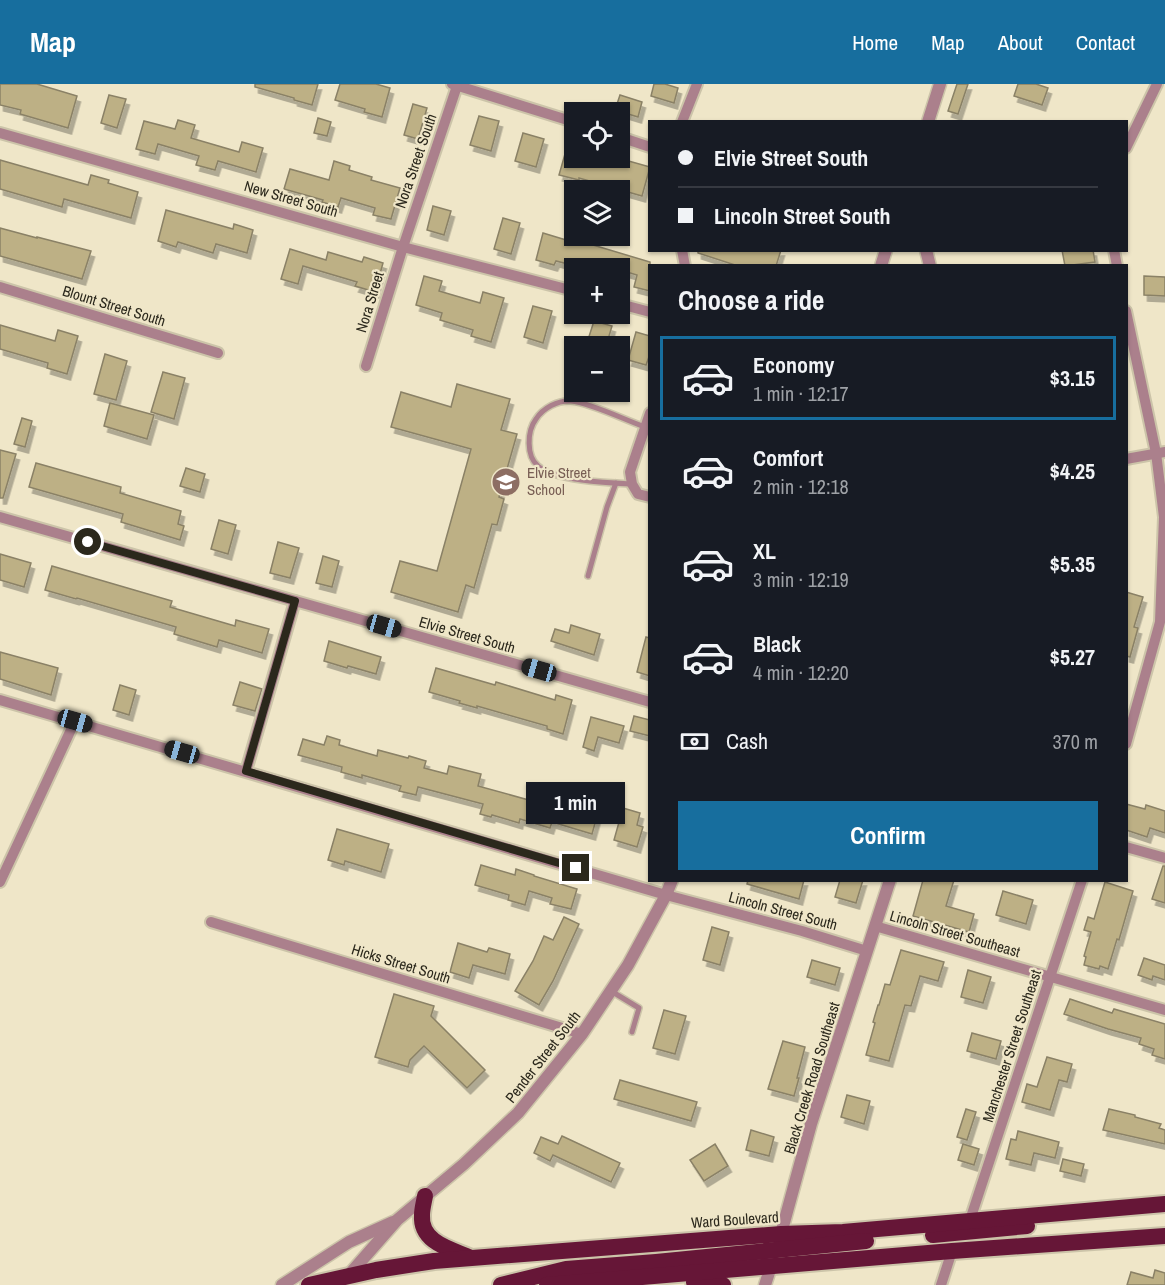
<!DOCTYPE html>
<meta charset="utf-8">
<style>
:root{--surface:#171b24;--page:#242831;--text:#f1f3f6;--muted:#9ea1a6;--line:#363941;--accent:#176e9e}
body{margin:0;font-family:"Archivo Narrow",sans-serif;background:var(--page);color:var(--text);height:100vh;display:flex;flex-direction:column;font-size:22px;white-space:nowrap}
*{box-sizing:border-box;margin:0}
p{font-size:20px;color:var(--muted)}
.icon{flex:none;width:33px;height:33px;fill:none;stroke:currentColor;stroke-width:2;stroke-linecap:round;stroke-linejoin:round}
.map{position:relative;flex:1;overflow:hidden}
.details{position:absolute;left:648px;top:180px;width:480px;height:618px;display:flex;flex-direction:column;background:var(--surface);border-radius:0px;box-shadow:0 2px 4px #0004}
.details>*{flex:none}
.banner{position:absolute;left:648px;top:36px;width:480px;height:132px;border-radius:0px;box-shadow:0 2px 4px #0004;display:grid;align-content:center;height:132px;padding:0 30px;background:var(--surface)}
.tools{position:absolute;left:564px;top:18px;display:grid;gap:12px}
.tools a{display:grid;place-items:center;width:66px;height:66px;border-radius:0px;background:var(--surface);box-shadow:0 2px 4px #0004;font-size:30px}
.end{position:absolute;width:27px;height:27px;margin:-14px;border:8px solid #2b281c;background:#fff;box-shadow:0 0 0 3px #fff}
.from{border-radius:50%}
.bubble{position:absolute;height:42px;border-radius:0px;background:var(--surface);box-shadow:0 2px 4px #0004;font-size:20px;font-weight:700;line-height:42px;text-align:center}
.car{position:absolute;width:18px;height:36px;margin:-18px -9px;border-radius:8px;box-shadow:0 0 4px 2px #0007;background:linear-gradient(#222 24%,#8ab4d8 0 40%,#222 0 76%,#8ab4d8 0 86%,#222 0)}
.banner b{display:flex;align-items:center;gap:21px;height:57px;font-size:22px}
.banner b+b{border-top:2px solid var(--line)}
.banner i{width:15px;height:15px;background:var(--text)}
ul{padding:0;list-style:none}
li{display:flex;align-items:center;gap:18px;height:84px;margin:0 12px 9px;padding:0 18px;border:3px solid transparent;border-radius:0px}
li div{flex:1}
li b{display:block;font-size:22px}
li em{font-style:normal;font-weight:700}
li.current{border-color:var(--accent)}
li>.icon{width:54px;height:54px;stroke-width:1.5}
h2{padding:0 30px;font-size:27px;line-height:72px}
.pay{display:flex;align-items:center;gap:15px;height:66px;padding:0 30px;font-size:22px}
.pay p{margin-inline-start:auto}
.cta{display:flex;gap:12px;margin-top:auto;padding:12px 30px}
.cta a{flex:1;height:69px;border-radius:0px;background:var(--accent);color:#fff;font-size:24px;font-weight:700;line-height:69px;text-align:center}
header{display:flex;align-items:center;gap:36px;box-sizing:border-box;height:84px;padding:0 30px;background:var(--accent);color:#fff}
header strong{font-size:28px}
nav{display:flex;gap:33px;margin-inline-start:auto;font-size:21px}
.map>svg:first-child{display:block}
.building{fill:#bdb085;stroke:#8a8166;stroke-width:1.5;filter:url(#shadow)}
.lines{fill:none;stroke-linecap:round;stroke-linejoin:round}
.service-casing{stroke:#ccc4a9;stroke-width:8}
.minor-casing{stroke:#ccc4a9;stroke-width:14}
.tertiary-casing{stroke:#ccc4a9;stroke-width:15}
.trunk-casing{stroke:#ccc4a9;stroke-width:20}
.service{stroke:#ab808c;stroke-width:5}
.minor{stroke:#ab808c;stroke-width:10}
.tertiary{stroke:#ab808c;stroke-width:12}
.trunk{stroke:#661637;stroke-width:16}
.route{stroke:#2b281c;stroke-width:8}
.labels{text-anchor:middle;stroke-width:4.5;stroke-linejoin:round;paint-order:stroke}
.street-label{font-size:15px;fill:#2b281c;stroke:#efe6c8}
.education-label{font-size:15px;fill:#785e54;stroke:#efe6c8;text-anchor:start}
</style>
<header>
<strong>Map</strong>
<nav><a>Home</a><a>Map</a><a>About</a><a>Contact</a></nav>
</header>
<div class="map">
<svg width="1165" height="1201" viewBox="0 0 1165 1201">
<defs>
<filter id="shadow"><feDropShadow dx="3.5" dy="6" stdDeviation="0" flood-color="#0004"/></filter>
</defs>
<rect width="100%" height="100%" fill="#efe6c8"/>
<g class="building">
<path d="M0,0H37L77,12L68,44L20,30L21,26L0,21Z"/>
<path d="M255,0H318L312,21L294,16V14L255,3Z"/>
<path d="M340,0H376L390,4L382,33L364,28L365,25L335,16Z"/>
<path d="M654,0H665L678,4L674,19L651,12Z"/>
<path d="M957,0H968L958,30L948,27Z"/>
<path d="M1018,0H1036L1048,4L1042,21L1014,12Z"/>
<path d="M109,11L126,15L117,44L101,39Z"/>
<path d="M620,11L642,18L638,33L615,26Z"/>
<path d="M413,20L427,24L418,55L404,51Z"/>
<path d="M479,32L499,37L491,67L470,61Z"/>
<path d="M318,34L331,38L327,52L314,49Z"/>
<path d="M178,36L195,41L191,54L239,68L242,58L263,64L256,88L218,77L215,86L196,81L199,72L158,60L155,70L136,65L144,37L175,45Z"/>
<path d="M523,49L544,55L536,83L515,77Z"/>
<path d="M571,49H574V74H618L650,83L642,112L579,94V96L559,91Z"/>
<path d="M0,76L88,101L91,91L109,96L108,99L138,108L131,134L64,115L62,123L0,105Z"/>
<path d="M334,77L350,82L349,86L372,93L371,96L400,104L391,135L373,131L375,124L341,114L338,123L322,118L323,116L284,105L290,85L329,96Z"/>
<path d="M433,122L451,127L444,151L427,146Z"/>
<path d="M166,126L233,145L234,140L253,146L247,169L216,160L213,169L178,158L176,163L158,157Z"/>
<path d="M503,134L520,139L511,170L494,165Z"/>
<path d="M0,144L37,154V153L91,167L82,195L0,172Z"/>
<path d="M543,149L576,159L578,152L595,156L593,161L650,178V207L634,203L637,191L620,186V184L589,177L587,184H583L556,177L554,181L536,176Z"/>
<path d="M290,165L326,176L328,168L362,178L364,173L383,179L375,208L355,202L357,198L303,182L298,200L281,195Z"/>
<path d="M698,166H781L776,182H738L698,169Z"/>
<path d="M1062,166H1093L1095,178L1065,182Z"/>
<path d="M424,192L442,197L439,207L480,219L483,208L504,214L491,258L471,252L473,246L440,236L442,229L416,221Z"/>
<path d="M1144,192L1165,193V212L1144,211Z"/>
<path d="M533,222L552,227L543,259L524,253Z"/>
<path d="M594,237L612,242L606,262H586Z"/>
<path d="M0,241L55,257L58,246L78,252L67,290L47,284L48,279L0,265Z"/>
<path d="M636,248L650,252V270L646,281L628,276Z"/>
<path d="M105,270L127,277L116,316L94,310Z"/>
<path d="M163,288L185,294L174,335L151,328Z"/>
<path d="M457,300L510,315L501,346L517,350L499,413L504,415L497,441L492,440L474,504L466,501L458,528L391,508L400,477L437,487L471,365L391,343L401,308L451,323Z"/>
<path d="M110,319L154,331L147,355L104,342Z"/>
<path d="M22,334L32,337L25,363L14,360Z"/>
<path d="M0,366L16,370L3,414H0Z"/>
<path d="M36,379L121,403L120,409L181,427L178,440L184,442L180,456L121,438L123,430L29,403Z"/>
<path d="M186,384L205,390L200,408L180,402Z"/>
<path d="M219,436L236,441L228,470L211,465Z"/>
<path d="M278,458L299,464L290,494L270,489Z"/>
<path d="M0,470L31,479L24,503L0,496Z"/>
<path d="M323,472L339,477L332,503L316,499Z"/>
<path d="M52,482L172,517L170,523L235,542L236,536L269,545L262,569L219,556L217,563L174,550L176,543L77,514L76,515L45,506Z"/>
<path d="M1126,508L1143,513L1134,543L1138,544L1130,573L1126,572Z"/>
<path d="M571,541L600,550L594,571L551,557L555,545L569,549Z"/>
<path d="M646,553L650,554V592L637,588Z"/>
<path d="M329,557L381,573L376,590L348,582L347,584L324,577Z"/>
<path d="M0,568L58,584L51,611L0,595Z"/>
<path d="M436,584L495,601L496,598L555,616L556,611L572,616L563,650L547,645V642L477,622V624L459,619L460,617L429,608Z"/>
<path d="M240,598L262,605L255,627L233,621Z"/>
<path d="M120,601L136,606L129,631L113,626Z"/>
<path d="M634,632L650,636V652L630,647Z"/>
<path d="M591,633L624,642L619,659L598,653L594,667L583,663Z"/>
<path d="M327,652L340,656L339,661L377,672L378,666L408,674L409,672L426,677L424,684L447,690L449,682L481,690L478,702L536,718L537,715L574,725L578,711L601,718L592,750L552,738L550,744L520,735L519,739L492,731L491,733L480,730L483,720L418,703L416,711L399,707L401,702L362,691V694L341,688L342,683L298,671L303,655L324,661Z"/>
<path d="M1126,720L1145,725L1146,721L1165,727V749L1150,744L1147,753L1126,746Z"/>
<path d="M623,724L640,729L637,741L643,743L637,763L614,756Z"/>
<path d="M337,745L389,760L381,788L345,777L344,781L328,776Z"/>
<path d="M481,781L515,791L516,785L534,791V792L577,805L571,825L550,820L552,814L529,807L525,821L508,816L509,811L475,801Z"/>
<path d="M1163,782H1165V819L1152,815Z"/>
<path d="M748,796H804L799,815L747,800Z"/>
<path d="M840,796H863L856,819L835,813Z"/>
<path d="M923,796H954L946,822L974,830L969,848L913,832Z"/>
<path d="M1105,798L1133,807L1119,856L1117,855L1108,885L1100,882L1099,885L1084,881L1086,873L1084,872L1091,848L1084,846L1088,833L1094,835Z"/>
<path d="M1003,807L1033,816L1026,840L996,831Z"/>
<path d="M564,833L579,840L553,897L539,921L515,907L533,877L544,852L553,856Z"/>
<path d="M712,843L729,848L720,881L703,876Z"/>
<path d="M458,859L487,868L489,864L510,870L505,890L473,881L469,894L450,888Z"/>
<path d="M901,866L944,878L938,897L920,892L911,922L905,921L889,977L866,971L875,939L873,938L878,921H879L885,900L890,901Z"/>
<path d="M1144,874L1165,881V896L1153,892L1152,896L1138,891Z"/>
<path d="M812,876L840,884L835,901L807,893Z"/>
<path d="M968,886L991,893L983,919L961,913Z"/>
<path d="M394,910L434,922L431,932L485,986L467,1004L424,962L410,976L408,983L375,973Z"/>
<path d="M1070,915L1112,929L1114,925L1165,940V975L1152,971L1154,965L1139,960L1141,954L1108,945L1064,930Z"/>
<path d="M664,926L686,932L675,970L653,964Z"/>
<path d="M972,949L1001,957L996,975L967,967Z"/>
<path d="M783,957L805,963L797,994H799L794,1012L768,1005Z"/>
<path d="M1047,973L1072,980L1067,998L1059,996L1050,1026L1022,1018L1027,1000L1037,1003Z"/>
<path d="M620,996L697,1018L691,1037L614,1015Z"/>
<path d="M847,1011L870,1017L864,1040L841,1033Z"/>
<path d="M966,1025L976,1028L967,1056L957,1053Z"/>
<path d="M1109,1025L1135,1031V1033L1161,1040L1159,1044L1165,1046V1060L1103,1046Z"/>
<path d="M751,1046L774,1053L769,1072L746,1066Z"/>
<path d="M1018,1047L1059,1058L1055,1074L1034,1069L1031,1081L1006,1075L1011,1055L1016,1056Z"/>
<path d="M562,1052L620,1079L611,1098L553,1071L550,1077L534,1069L541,1053L558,1060Z"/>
<path d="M715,1060L728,1082L704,1097L690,1076Z"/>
<path d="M963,1060L979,1065L974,1081L958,1076Z"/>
<path d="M1063,1075L1084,1080L1081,1092L1060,1087Z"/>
<path d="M1155,1186L1165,1189V1201H1127L1131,1188L1153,1194Z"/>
</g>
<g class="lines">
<g class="service-casing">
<g id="service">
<path d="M632,400C609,399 555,397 538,382C526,372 527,347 536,335C543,324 558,316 571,317C591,319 625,336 645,343"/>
<path d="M588,492L607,423L616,399"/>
<path d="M611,907L639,924L632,948"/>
</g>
</g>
<g class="minor-casing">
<g id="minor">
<path d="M452,0L574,38"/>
<path d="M682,38L697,0"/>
<path d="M0,49L403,163L574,207"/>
<path d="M620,53L650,63"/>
<path d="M1126,64L1157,0"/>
<path d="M682,166L685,182"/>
<path d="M1114,166L1117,182"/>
<path d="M0,203L218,269"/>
<path d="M620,220L650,228"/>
<path d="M1126,227L1156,369L1164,433L1160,538L1126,660"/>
<path d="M366,282L403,163L457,2"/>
<path d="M650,329L630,388L632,400L638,410L650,413"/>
<path d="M1126,375L1165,368"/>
<path d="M0,433L650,618"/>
<path d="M0,616L666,811L802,847L867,867"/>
<path d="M246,687L295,517"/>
<path d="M1126,763L1165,774"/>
<path d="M0,798L75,637"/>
<path d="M211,838L582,950"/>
<path d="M875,842L1165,926"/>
<path d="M970,1136L1082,796"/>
<path d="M941,1201L952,1167"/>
</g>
</g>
<g class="tertiary-casing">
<g id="tertiary">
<path d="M928,38L940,0"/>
<path d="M926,166L930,182"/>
<path d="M881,182L886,166"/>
<path d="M779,1157L811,1040L890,796"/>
<path d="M348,1192L397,1136L464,1080L518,1029L582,950L628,881L666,811L672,796"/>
<path d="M282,1201L349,1158L393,1138"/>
<path d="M765,1201L773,1176"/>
</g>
</g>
<g class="trunk-casing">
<g id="trunk">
<path d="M425,1112C424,1118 422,1125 422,1131C420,1158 450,1165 469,1173"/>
<path d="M933,1151L1027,1142"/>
<path d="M694,1198L709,1197L723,1201"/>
<path d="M309,1201L376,1186L434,1177L781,1150L843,1148L1165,1120"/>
<path d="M501,1201L566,1185L656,1178L866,1157"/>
<path d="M547,1201L952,1167L1165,1152"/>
</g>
</g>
<use href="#service" class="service"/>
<use href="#minor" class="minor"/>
<use href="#tertiary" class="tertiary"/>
<use href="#trunk" class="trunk"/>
</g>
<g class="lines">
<path class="route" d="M88,458L295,517L246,687L576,784"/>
</g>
<defs>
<g id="school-disc" transform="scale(1.5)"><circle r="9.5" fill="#8d6e63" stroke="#efe6c8"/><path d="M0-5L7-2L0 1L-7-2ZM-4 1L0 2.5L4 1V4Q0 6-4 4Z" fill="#fff"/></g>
</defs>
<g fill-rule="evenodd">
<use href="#school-disc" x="506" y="398"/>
</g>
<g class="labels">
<g class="street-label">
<text transform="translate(416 77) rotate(-71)" y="5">Nora Street South</text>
<text transform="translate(291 115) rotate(16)" y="5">New Street South</text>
<text transform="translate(370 218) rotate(-73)" y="5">Nora Street</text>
<text transform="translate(114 222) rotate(17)" y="5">Blount Street South</text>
<text transform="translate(467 551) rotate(16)" y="5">Elvie Street South</text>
<text transform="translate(783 827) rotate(15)" y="5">Lincoln Street South</text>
<text transform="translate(955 850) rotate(16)" y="5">Lincoln Street Southeast</text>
<text transform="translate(401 880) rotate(17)" y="5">Hicks Street South</text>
<text transform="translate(1012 962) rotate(-72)" y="5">Manchester Street Southeast</text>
<text transform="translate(543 973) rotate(-52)" y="5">Pender Street South</text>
<text transform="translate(812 994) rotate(-73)" y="5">Black Creek Road Southeast</text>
<text transform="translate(735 1136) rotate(-4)" y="5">Ward Boulevard</text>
</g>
<g class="education-label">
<text x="527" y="394">Elvie Street<tspan x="527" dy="17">School</tspan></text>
</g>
</g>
</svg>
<div class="tools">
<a><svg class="icon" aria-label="locate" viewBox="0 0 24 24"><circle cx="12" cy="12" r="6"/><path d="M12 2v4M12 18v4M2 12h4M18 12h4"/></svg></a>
<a><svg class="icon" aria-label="layers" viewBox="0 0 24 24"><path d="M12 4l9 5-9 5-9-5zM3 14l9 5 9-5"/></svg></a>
<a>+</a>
<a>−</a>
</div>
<i class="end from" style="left:88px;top:458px"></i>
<i class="end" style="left:576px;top:784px"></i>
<div class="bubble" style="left:526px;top:698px;width:99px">1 min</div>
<i class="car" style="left:384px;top:542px;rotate:106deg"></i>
<i class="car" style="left:539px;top:586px;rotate:286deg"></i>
<i class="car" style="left:75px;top:637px;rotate:106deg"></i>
<i class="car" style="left:182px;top:668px;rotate:286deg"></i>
<div class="banner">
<b><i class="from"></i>Elvie Street South</b>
<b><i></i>Lincoln Street South</b>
</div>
<section class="details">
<h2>Choose a ride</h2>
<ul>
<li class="current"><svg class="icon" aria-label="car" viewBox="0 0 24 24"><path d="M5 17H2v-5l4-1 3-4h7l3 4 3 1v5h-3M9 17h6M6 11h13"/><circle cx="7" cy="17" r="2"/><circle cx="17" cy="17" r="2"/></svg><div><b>Economy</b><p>1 min · 12:17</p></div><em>$3.15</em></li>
<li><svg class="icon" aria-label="car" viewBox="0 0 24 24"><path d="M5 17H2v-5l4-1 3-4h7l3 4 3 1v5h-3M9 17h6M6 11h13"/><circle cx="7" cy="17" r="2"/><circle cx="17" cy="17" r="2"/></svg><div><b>Comfort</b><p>2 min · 12:18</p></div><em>$4.25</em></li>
<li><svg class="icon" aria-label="car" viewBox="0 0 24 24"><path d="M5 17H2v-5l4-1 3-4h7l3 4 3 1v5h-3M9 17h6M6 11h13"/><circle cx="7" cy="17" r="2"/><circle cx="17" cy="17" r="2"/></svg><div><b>XL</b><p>3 min · 12:19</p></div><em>$5.35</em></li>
<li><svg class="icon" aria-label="car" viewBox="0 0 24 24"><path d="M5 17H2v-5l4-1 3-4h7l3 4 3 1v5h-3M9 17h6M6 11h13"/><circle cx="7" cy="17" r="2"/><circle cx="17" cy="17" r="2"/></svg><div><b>Black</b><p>4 min · 12:20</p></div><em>$5.27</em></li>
</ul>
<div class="pay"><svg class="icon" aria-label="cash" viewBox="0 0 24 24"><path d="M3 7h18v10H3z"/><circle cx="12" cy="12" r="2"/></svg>Cash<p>370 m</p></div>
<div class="cta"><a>Confirm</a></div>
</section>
</div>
